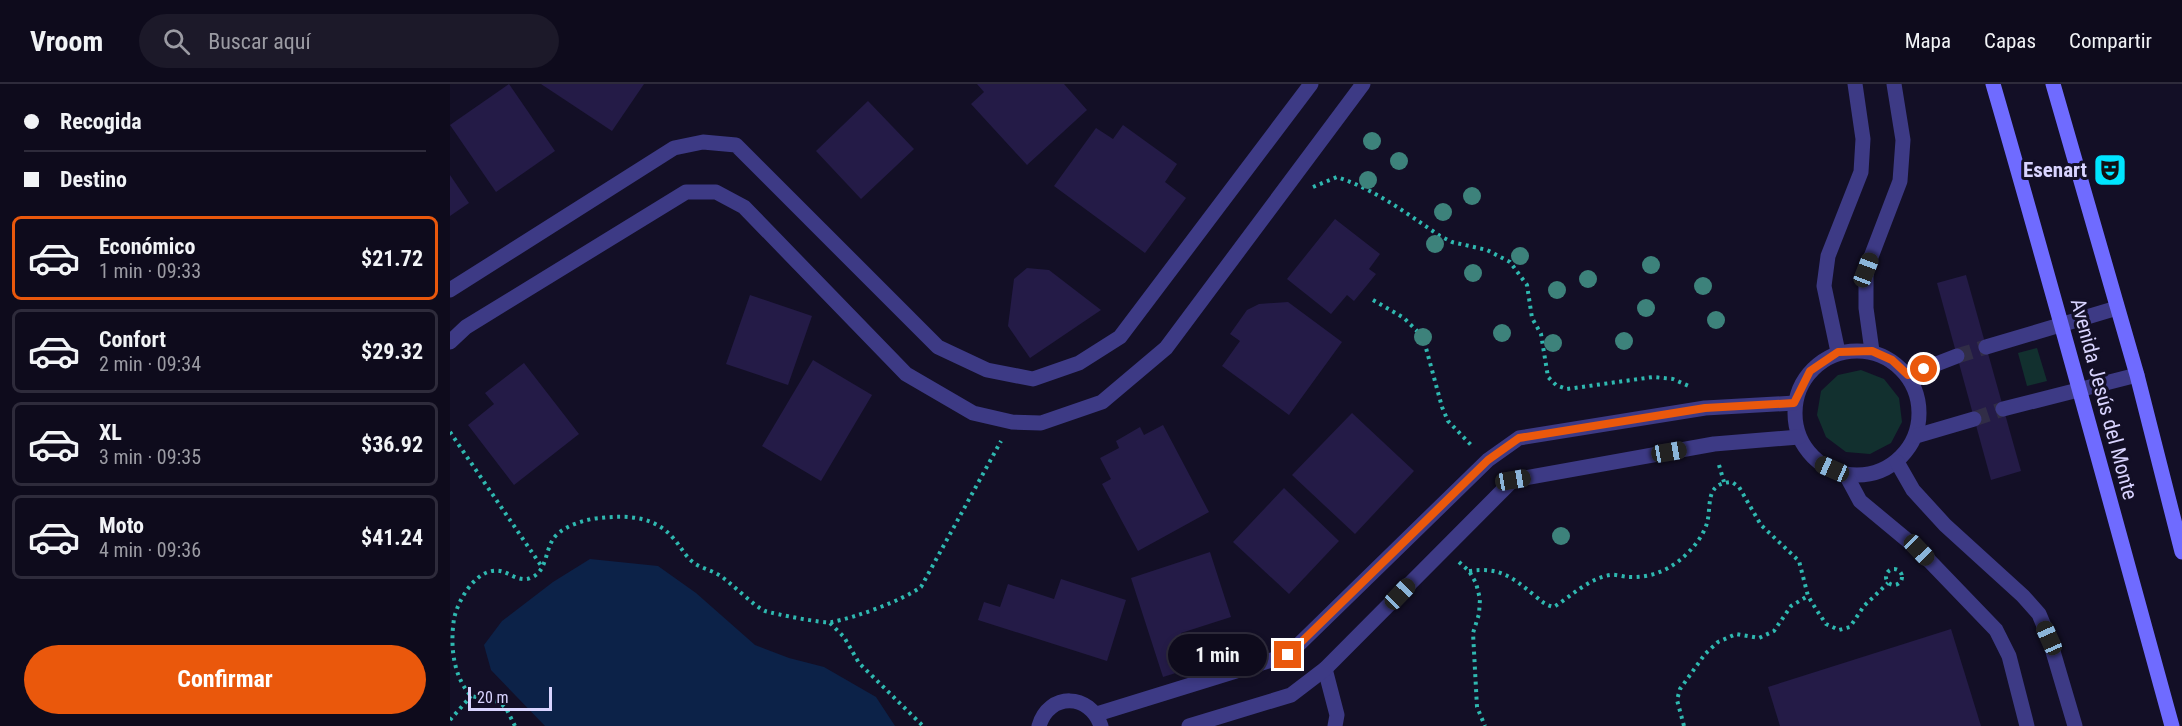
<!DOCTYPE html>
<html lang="es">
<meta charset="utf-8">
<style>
:root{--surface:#0e0b1c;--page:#1c1929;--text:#f1f3f6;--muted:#9b9ba3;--line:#2e2b3b;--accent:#ea580c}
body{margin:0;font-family:"Roboto Condensed",sans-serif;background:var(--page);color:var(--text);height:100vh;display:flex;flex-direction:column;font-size:22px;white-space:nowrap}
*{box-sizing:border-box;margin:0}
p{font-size:20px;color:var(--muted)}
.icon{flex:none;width:33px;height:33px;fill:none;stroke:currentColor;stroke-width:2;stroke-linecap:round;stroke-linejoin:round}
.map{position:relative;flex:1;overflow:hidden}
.side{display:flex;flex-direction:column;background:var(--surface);width:450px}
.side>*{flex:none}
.top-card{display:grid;align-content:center;height:132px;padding:0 24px;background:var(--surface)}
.scale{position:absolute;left:18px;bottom:15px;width:84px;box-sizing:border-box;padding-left:6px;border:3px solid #d9d4ff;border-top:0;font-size:16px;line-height:21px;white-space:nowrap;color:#d9d4ff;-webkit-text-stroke:4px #130f26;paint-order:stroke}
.end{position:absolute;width:27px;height:27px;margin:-14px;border:8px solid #ea580c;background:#fff;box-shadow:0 0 0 3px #fff}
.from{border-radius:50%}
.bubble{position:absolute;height:42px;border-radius:21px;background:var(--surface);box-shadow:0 3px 9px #0003,0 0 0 2px var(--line);font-size:20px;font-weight:700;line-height:42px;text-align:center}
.car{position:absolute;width:18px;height:36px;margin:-18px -9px;border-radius:8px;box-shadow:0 0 4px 2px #0007;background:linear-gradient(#222 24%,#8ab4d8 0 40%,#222 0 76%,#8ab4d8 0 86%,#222 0)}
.top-card b{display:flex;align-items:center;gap:21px;height:57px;font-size:22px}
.top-card b+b{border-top:2px solid var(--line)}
.top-card i{width:15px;height:15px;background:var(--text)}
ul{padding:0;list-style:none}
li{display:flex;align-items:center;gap:18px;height:84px;margin:0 12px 9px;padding:0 12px;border:3px solid var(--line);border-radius:9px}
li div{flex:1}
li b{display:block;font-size:22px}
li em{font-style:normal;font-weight:700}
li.selected{border-color:var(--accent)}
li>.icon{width:54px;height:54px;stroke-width:1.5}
.action{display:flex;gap:12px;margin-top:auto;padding:12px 24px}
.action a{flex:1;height:69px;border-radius:36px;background:var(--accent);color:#fff;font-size:24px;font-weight:700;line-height:69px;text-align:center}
header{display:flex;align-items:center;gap:36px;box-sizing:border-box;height:84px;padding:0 30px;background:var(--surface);border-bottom:2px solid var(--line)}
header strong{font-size:28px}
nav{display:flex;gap:33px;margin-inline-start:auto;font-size:21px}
.search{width:420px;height:54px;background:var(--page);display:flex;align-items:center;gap:15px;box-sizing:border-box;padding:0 21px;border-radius:33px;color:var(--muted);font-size:22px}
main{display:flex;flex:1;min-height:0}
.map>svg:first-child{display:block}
.green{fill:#12302f}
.water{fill:#0c2248}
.building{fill:#241b47}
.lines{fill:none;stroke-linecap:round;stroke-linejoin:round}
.minor-tunnel{stroke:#312d47;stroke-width:15;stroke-dasharray:15 8;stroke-linecap:butt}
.path{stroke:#2fb8b0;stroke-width:4;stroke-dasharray:3 4.5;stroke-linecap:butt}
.minor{stroke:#3d3a85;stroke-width:15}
.secondary{stroke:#6f6bff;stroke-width:15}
.tree{fill:#3d827b}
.route{stroke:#ea580c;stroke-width:8}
.labels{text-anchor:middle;stroke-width:6;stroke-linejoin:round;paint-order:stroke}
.poi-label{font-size:21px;font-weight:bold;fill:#d9d4ff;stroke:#130f26;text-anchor:end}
.street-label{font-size:21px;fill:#d9d4ff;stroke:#130f26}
</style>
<header>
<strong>Vroom</strong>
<div class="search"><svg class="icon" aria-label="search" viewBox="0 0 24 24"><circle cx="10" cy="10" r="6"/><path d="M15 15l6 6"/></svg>Buscar aquí</div>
<nav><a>Mapa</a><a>Capas</a><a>Compartir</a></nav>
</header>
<main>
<section class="side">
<div class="top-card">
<b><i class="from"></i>Recogida</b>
<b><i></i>Destino</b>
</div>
<ul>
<li class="selected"><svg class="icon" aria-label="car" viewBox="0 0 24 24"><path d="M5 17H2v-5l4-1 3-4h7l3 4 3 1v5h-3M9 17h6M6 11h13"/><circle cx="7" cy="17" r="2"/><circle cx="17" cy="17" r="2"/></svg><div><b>Económico</b><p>1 min · 09:33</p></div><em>$21.72</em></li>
<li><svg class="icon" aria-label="car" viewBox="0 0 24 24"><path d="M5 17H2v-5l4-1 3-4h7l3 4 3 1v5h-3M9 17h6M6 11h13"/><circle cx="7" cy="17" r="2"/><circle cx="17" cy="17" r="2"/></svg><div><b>Confort</b><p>2 min · 09:34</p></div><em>$29.32</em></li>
<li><svg class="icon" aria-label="car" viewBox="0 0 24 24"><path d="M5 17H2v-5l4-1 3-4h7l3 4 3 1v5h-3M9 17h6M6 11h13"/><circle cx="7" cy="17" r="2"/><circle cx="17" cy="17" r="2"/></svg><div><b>XL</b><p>3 min · 09:35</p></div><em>$36.92</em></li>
<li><svg class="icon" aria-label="car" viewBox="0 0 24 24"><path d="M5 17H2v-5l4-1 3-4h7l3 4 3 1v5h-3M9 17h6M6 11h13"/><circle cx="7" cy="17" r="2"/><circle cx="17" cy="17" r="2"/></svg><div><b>Moto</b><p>4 min · 09:36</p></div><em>$41.24</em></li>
</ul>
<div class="action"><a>Confirmar</a></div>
</section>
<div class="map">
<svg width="1732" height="642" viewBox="0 0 1732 642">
<rect width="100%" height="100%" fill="#130f26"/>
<g class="green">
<path d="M1587,264L1597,297L1577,302L1568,269Z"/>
<path d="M1411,286L1434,295L1449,314L1452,338L1441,359L1420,370L1396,368L1376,353L1367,331L1371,307L1388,291Z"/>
</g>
<path class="water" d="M140,475L208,482L246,509L305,561L339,574L374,583L426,613L445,642H95L41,586L34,561L52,537L103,498Z"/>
<g class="building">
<path d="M59,0L105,67L46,108L0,41Z"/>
<path d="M91,0H194L162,47Z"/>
<path d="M527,0H614L637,26L577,81L521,20L534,8Z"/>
<path d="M418,17L464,65L411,115L366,67Z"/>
<path d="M673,41L727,80L715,98L736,114L695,169L604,102L646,44L663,55Z"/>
<path d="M0,91L19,119L0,132Z"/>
<path d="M885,135L930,170L919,185L926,190L904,217L897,211L881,230L837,195Z"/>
<path d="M577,184L599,186L651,226L580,274L558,242L564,195Z"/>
<path d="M1516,191L1571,387L1541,396L1487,199Z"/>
<path d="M300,211L362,232L338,301L276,280Z"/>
<path d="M838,218L892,258L839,331L772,282L790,257L780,250L797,226L809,220Z"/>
<path d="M363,276L422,311L371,397L312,362Z"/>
<path d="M74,279L129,350L64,401L18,341L44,320L35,309Z"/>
<path d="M902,329L964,387L905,450L842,391Z"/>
<path d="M713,341L759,428L688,467L652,400L661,395L650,374L669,364L666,357L690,343L694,351Z"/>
<path d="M834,404L889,457L839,510L783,458Z"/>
<path d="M760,468L781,533L731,549L742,584L713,593L681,494Z"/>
<path d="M611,495L676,516L657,577L528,536L534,518L550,523L558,500L604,515Z"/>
<path d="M1501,545L1531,642H1330L1318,603Z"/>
</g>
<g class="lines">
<g class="minor-tunnel">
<path d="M1507,272L1536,263"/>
<path d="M1524,335L1553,325"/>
</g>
<g class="path">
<path d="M863,103L887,93C926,106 956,129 990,152L1002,158L1037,166L1060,178L1077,201L1082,234L1091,250L1098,293L1106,301L1117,305L1203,293L1223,295L1241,303"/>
<path d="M923,216L954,234L973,253L992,323L998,337L1022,362"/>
<path d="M0,348L92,483"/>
<path d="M1269,381L1274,398"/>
<path d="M1009,478L1019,487L1026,499L1030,515L1029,530L1023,549L1027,623L1035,642"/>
<circle cx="1444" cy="493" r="8"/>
<path d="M1019,487C1049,483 1061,492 1084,511C1091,517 1095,521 1104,523C1121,512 1140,494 1160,491C1166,490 1173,493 1179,493C1198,494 1215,488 1230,476C1241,467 1253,453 1257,439C1262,421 1254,399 1282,398L1289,403L1311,441L1349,477L1358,512L1366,525L1376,540L1389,546L1400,543L1414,522L1438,499"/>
<path d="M380,539L394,553L409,579L473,642"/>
<path d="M0,636L21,612"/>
<path d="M65,642L56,624L49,618L21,612C3,592 0,562 4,535C8,515 29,479 54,488C62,491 71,498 80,494C96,489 95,469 102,457C109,443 135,435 150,434C178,431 205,432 224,455C231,463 235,472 244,479C251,484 261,486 269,491C282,499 302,521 315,527C325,530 374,540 382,538C407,533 451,517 471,503L551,357"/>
<path d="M1234,642L1227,616L1230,605L1255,570L1268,558L1286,550L1309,554L1324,547L1341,522L1358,512"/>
</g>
<g class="minor">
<path d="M0,206L224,64L253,58L286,61L488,263L537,286L583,295L629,279L670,253L861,0"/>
<path d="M0,258L16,243L236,108H266L294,123L456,290L523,329L562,338L591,339L652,318L716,264L913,0"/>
<path d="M1536,263L1667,224"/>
<circle cx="1407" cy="329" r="62"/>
<path d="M1422,267L1416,224V186L1450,97L1453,56L1444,0"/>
<path d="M1388,268L1374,202L1378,172L1411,88L1413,55L1405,0"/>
<path d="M1458,291L1507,272"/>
<path d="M1553,325L1687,291"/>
<path d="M1466,352L1524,335"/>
<path d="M1447,378L1463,406L1495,441L1573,512L1589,530L1599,554L1625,642"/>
<path d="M1396,391L1410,417L1469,466L1546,546L1559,572L1577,642"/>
<path d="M875,585L887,631L885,642"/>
<path d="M647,630L838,571L1038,376L1069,354L1255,324L1345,319"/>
<path d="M589,642C599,608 640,609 651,642"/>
<path d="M739,642L841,611L875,585L1063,396L1264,360L1349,353"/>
</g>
<g class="secondary">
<path d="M1543,0C1605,213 1663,428 1722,642"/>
<path d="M1603,0L1687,291L1732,468"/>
</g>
</g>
<g class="tree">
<circle cx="922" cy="57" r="9"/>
<circle cx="949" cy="77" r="9"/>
<circle cx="918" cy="96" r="9"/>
<circle cx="1022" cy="112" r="9"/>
<circle cx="993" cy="128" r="9"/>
<circle cx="985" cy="160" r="9"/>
<circle cx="1070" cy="172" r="9"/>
<circle cx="1201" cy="181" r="9"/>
<circle cx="1023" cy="189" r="9"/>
<circle cx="1138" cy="195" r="9"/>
<circle cx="1253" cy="202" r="9"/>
<circle cx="1107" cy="206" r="9"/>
<circle cx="1196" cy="224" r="9"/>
<circle cx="1266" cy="236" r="9"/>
<circle cx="1052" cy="249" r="9"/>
<circle cx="973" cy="253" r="9"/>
<circle cx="1174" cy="257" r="9"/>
<circle cx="1103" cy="259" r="9"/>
<circle cx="1111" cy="452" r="9"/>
</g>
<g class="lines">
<path class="route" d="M838,571L1038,376L1069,354L1255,324L1344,319L1360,287L1388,268L1422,267L1442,276L1458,291L1474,285"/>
</g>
<defs>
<g id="theatre-square" transform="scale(1.725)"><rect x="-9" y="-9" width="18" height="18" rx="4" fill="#00e5ff" stroke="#130f26"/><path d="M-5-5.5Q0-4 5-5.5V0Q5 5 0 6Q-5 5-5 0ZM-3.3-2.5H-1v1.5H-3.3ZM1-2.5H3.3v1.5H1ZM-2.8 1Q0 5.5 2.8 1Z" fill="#111"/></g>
</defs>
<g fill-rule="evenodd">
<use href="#theatre-square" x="1660" y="86"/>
</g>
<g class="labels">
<g class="poi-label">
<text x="1637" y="93">Esenart</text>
</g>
<g class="street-label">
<text transform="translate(1654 315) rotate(75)" y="7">Avenida Jesús del Monte</text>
</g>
</g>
</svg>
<div class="scale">20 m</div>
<i class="end from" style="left:1474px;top:285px"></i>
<i class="end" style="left:838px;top:571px"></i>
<div class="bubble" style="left:718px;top:550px;width:99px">1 min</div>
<i class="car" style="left:1416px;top:186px;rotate:21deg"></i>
<i class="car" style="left:1219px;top:368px;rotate:80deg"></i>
<i class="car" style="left:1382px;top:385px;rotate:294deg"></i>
<i class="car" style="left:1063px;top:396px;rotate:80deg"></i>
<i class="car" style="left:1469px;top:466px;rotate:136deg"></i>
<i class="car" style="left:950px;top:510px;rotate:44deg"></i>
<i class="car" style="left:1599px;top:554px;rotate:336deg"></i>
</div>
</main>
